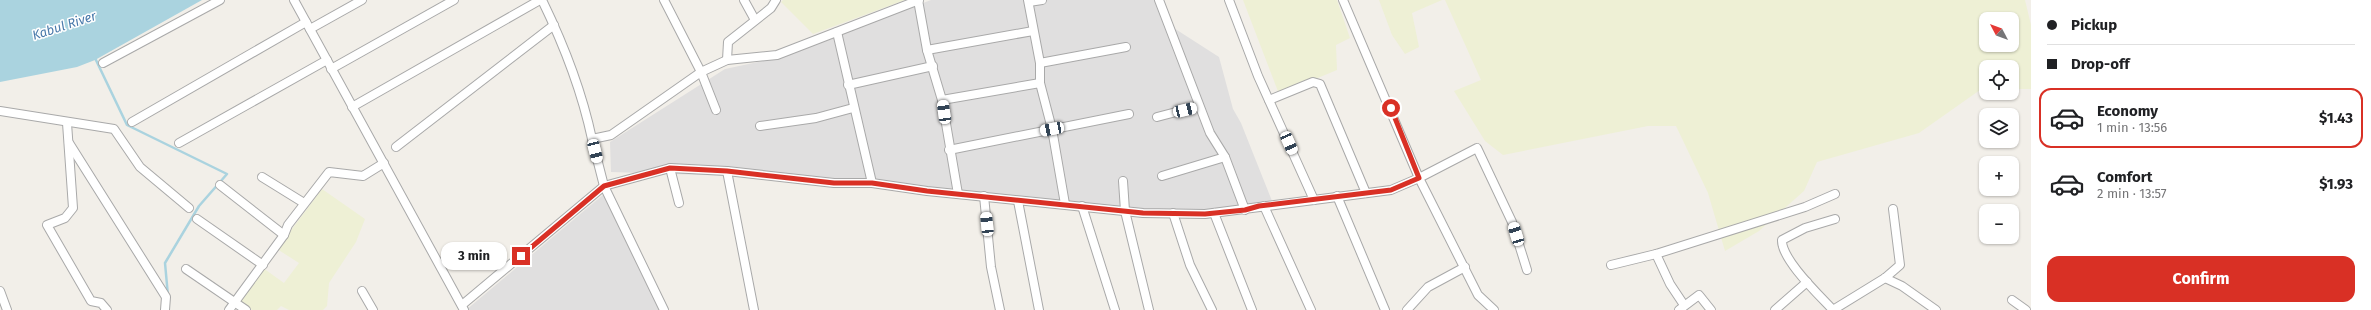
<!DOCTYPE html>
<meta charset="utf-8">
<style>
:root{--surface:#fff;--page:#f6f6f6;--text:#202124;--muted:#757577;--line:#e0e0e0;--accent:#d93025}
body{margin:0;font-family:"Fira Sans",sans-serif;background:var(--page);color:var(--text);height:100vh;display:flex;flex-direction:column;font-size:15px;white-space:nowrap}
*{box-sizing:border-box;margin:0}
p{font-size:13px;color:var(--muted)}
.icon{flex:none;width:22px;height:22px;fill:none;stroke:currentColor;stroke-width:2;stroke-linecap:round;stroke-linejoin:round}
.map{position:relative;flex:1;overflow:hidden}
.panel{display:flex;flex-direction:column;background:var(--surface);width:340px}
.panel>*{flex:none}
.banner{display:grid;align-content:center;height:88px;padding:0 16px;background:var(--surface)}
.needle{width:26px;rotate:311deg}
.controls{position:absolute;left:1979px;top:12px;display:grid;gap:8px}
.controls a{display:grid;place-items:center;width:40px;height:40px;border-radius:8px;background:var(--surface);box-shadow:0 1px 3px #0004;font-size:20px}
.end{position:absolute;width:18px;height:18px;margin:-9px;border:5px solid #d93025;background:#fff;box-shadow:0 0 0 2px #fff}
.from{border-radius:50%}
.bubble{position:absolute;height:28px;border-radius:12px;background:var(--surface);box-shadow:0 1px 3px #0004;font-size:13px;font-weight:700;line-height:28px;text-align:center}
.car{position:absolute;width:12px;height:24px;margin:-12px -6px;border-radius:5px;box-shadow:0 0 3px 1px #0007;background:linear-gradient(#fff 24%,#345 0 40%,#fff 0 76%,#345 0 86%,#fff 0)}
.banner b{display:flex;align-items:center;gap:14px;height:38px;font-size:15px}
.banner b+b{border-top:1px solid var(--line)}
.banner i{width:10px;height:10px;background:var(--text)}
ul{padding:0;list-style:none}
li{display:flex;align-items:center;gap:12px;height:60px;margin:0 8px 6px;padding:0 8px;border:2px solid transparent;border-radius:12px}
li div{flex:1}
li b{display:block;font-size:15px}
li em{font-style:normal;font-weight:700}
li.active{border-color:var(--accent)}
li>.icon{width:36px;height:36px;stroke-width:1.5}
.action{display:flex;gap:8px;margin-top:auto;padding:8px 16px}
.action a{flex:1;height:46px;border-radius:12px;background:var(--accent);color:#fff;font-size:16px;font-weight:700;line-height:46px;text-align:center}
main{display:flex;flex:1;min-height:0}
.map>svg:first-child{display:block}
.residential{fill:#e0dfdf}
.farmland{fill:#eef0d5;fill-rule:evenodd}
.water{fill:#aad3df}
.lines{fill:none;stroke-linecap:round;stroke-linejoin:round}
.stream{stroke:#aad3df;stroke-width:2.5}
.minor-casing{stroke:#a9a9a9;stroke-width:10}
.minor{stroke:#fff;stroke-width:8}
.route{stroke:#d93025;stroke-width:5}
.labels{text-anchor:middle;stroke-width:3;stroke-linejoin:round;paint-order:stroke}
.water-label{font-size:13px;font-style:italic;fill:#4a7aab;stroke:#fff}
</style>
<main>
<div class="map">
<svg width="2031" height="310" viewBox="0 0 2031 310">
<rect width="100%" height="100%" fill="#f2efe9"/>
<g class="residential">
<path d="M931,0H1158L1166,23L1219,57L1233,109L1241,123L1274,206L1159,217L1052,205L1024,206L850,180L611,172L610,142L725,69L782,57Z"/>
<path d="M604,194L661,310H466Z"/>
</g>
<g class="farmland">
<path d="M783,0H905L813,34L781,2Z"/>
<path d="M1243,0H1337L1350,38L1336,45L1337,70L1279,94Z"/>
<path d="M1379,0H1442L1412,13L1419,47L1405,54L1392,35Z"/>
<path d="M1445,0H2025L2031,25V89H2012V67H1986V90H1980L1919,133L1817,162L1804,191L1759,231L1725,251L1708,193L1676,126H1648L1503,155L1485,141L1454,91L1481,80ZM1986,19H2012V45H1986Z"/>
<path d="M322,189L365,219L356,242L329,283L327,306L323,310H289L281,306L277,310H252L239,301L263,268L284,283L299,263L277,249Z"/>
</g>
<path class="water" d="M0,0H202L95,60L77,67L0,82Z"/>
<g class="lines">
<path class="stream" d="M95,58L127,125L227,174L199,206L165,263L168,296"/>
<g class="minor-casing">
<g id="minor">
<path d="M294,0L464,310"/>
<path d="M542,0C563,43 582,92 592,139"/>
<path d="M664,0L701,72L716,110"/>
<path d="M744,0L755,20"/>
<path d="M918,0L927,50L942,100L958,194"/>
<path d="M1028,0L1040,63V83L1052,129L1065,204"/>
<path d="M1159,0L1210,133L1225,157L1245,210"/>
<path d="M1229,0L1258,76L1314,200"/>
<path d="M1343,0L1419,178L1478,295L1494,310"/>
<path d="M1029,2L1042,0"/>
<path d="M310,29L362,0"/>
<path d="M837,32L872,183"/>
<path d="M927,50L1033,31"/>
<path d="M727,60L728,42L771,8L776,0"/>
<path d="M103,63L220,0"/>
<path d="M1040,63L1126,47"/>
<path d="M331,69L454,0"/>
<path d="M848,85L933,66"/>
<path d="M942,100L1040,83"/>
<path d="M1269,100L1313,82L1320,84L1366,193"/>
<path d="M352,107L540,0"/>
<path d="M0,111L114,129L140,167L189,208"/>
<path d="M1157,117L1199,106"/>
<path d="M132,122L306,22"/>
<path d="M67,123L73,208L65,218L47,225L91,301L101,303L107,310"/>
<path d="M760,126L816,118L853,108"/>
<path d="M69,143L166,297L165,310"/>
<path d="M179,143L327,60"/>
<path d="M396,147L554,25"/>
<path d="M949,150L1129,114"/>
<path d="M670,168L679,203"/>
<path d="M727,171L754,310"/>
<path d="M1162,176L1225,157"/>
<path d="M262,177L304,203"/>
<path d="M1123,181L1125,211L1149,310"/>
<path d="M220,185L284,235"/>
<path d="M984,196L991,267L1000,310"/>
<path d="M1337,196L1385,310"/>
<path d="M1018,201L1039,310"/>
<path d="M1082,206L1115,310"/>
<path d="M1264,206L1311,310"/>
<path d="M1173,213L1190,265L1212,310"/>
<path d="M1214,213L1252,310"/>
<path d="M197,219L263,265"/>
<path d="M1835,219L1805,228L1782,240C1781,259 1819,295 1833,310L1885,278L1900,265L1893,209"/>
<path d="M1656,254L1670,284L1684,305"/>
<path d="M1611,265L1656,254L1805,207L1835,194"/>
<path d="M186,269L246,310"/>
<path d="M1885,278L1902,286L1936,310"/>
<path d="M0,291L7,310"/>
<path d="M362,291L373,310"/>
<path d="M2012,300L2026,310"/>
<path d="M462,305L604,186L670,168L727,171L834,183H872L927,191L1143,213L1205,214L1391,190L1419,178L1477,148L1512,222L1527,270"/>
<path d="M229,310L284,235L288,225L329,172L363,176L384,163"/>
<path d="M664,310L604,186L592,139L611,135L701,72L727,60L777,55L919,0"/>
<path d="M1407,310L1428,287L1465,267"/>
<path d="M1679,310L1699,295L1711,310"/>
<path d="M1775,310L1807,282"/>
</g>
</g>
<use href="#minor" class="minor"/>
</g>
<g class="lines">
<path class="route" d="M521,256L604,186L670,168L727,171L834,183H872L927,191L1143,213L1205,214L1245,210L1259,206L1391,190L1419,178L1391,108"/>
</g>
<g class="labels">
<g class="water-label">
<text transform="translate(64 25) rotate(-18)" y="5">Kabul River</text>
</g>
</g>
</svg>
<div class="controls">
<a><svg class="needle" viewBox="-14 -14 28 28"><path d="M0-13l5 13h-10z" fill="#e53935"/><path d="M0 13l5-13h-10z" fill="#757577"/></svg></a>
<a><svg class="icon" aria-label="locate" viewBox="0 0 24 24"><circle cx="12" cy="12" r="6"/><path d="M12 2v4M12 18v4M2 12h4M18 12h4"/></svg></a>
<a><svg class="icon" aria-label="layers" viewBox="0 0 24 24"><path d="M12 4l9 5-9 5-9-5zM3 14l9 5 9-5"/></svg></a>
<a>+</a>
<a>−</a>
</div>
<i class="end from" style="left:1391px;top:108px"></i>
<i class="end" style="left:521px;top:256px"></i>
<div class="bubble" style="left:441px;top:242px;width:66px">3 min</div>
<i class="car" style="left:1185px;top:110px;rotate:77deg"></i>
<i class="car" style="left:944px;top:112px;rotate:352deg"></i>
<i class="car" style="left:1052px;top:129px;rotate:259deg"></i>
<i class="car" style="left:1289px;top:143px;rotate:156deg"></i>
<i class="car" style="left:595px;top:151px;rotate:166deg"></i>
<i class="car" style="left:987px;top:224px;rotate:354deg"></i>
<i class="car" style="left:1516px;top:234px;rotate:343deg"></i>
</div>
<section class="panel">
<div class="banner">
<b><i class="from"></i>Pickup</b>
<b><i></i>Drop-off</b>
</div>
<ul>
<li class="active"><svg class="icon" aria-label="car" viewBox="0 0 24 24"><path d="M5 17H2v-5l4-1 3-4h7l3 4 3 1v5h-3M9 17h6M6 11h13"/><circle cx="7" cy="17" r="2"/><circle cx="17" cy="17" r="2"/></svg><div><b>Economy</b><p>1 min · 13:56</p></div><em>$1.43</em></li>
<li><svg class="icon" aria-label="car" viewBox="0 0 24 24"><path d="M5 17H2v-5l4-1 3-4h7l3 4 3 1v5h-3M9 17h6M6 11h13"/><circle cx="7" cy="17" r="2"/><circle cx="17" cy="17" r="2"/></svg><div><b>Comfort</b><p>2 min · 13:57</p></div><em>$1.93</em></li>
</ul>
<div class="action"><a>Confirm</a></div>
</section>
</main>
